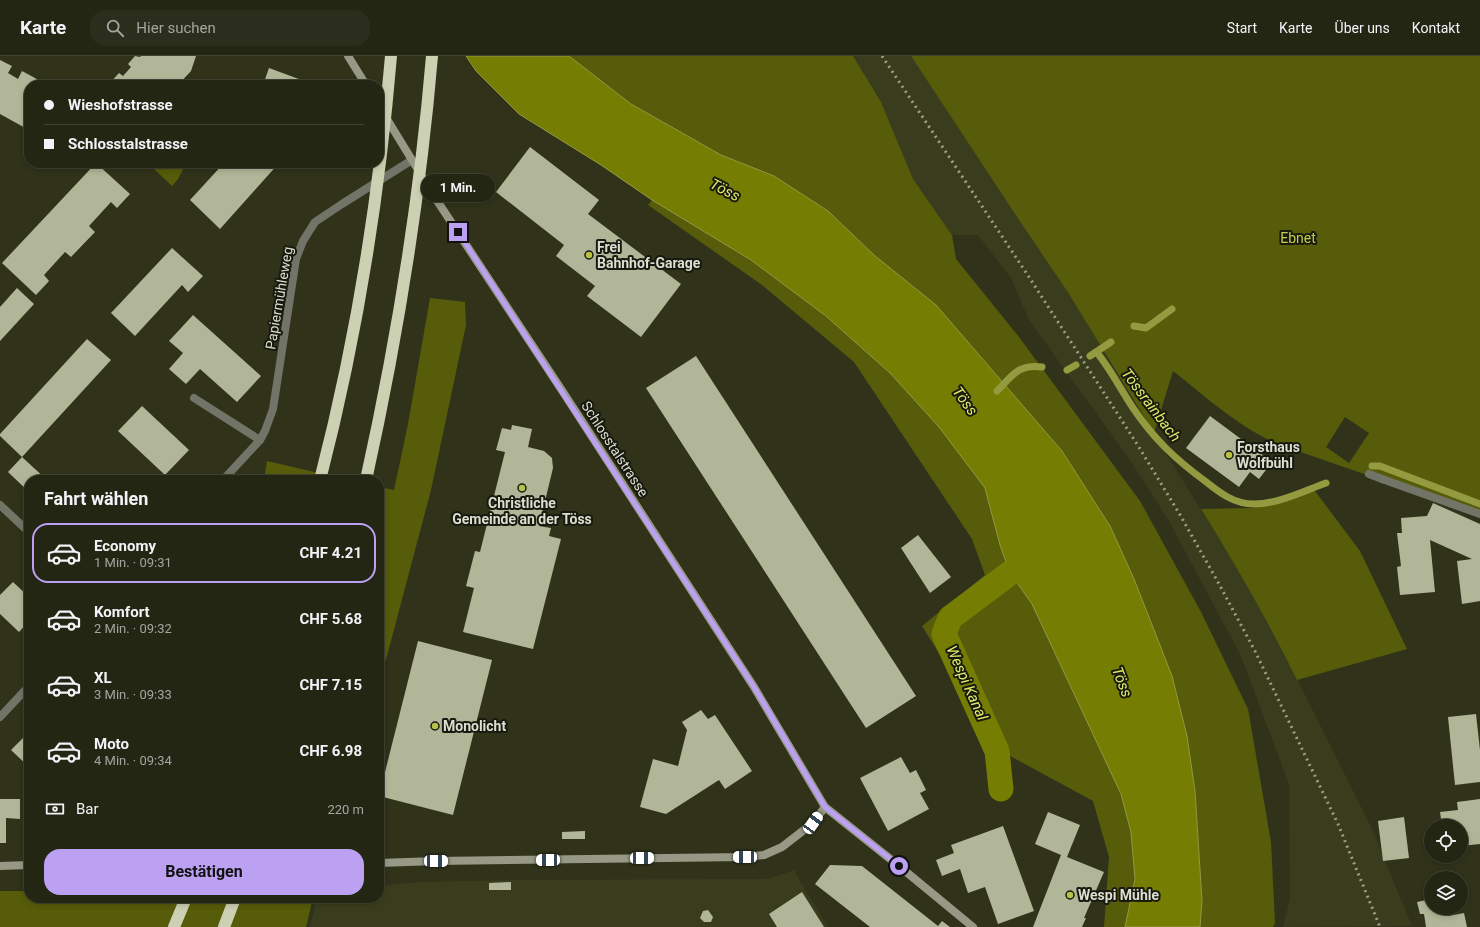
<!DOCTYPE html>
<html lang="de">
<meta charset="utf-8">
<style>
:root{--surface:#242614;--page:#2c2e1d;--text:#f1f3f6;--muted:#a3a5a0;--line:#414334;--accent:#bca0f2}
body{margin:0;font-family:Roboto,sans-serif;background:var(--page);color:var(--text);height:100vh;display:flex;flex-direction:column;font-size:15px;white-space:nowrap}
*{box-sizing:border-box;margin:0}
p{font-size:13px;color:var(--muted)}
.icon{flex:none;width:22px;height:22px;fill:none;stroke:currentColor;stroke-width:2;stroke-linecap:round;stroke-linejoin:round}
.map{position:relative;flex:1;overflow:hidden}
.details{position:absolute;left:24px;top:419px;width:360px;height:428px;display:flex;flex-direction:column;background:var(--surface);border-radius:16px;box-shadow:0 2px 6px #0003,0 0 0 1px var(--line)}
.details>*{flex:none}
.guide{position:absolute;left:24px;top:24px;width:360px;height:88px;border-radius:16px;box-shadow:0 2px 6px #0003,0 0 0 1px var(--line);display:grid;align-content:center;height:88px;padding:0 20px;background:var(--surface)}
.tools{position:absolute;left:1424px;top:763px;display:grid;gap:8px}
.tools a{display:grid;place-items:center;width:44px;height:44px;border-radius:50%;background:var(--surface);box-shadow:0 2px 6px #0003,0 0 0 1px var(--line);font-size:20px}
.end{position:absolute;width:18px;height:18px;margin:-9px;border:5px solid #bca0f2;background:#111;box-shadow:0 0 0 2px #111}
.from{border-radius:50%}
.bubble{position:absolute;height:28px;border-radius:14px;background:var(--surface);box-shadow:0 2px 6px #0003,0 0 0 1px var(--line);font-size:13px;font-weight:700;line-height:28px;text-align:center}
.car{position:absolute;width:12px;height:24px;margin:-12px -6px;border-radius:5px;box-shadow:0 0 3px 1px #0007;background:linear-gradient(#fff 24%,#345 0 40%,#fff 0 76%,#345 0 86%,#fff 0)}
.guide b{display:flex;align-items:center;gap:14px;height:38px;font-size:15px}
.guide b+b{border-top:1px solid var(--line)}
.guide i{width:10px;height:10px;background:var(--text)}
ul{padding:0;list-style:none}
li{display:flex;align-items:center;gap:12px;height:60px;margin:0 8px 6px;padding:0 12px;border:2px solid transparent;border-radius:16px}
li div{flex:1}
li b{display:block;font-size:15px}
li em{font-style:normal;font-weight:700}
li.current{border-color:var(--accent)}
li>.icon{width:36px;height:36px;stroke-width:1.5}
h2{padding:0 20px;font-size:18px;line-height:48px}
.pay{display:flex;align-items:center;gap:10px;height:44px;padding:0 20px;font-size:15px}
.pay p{margin-inline-start:auto}
.button{display:flex;gap:8px;margin-top:auto;padding:8px 20px}
.button a{flex:1;height:46px;border-radius:16px;background:var(--accent);color:#111;font-size:16px;font-weight:700;line-height:46px;text-align:center}
header{display:flex;align-items:center;gap:24px;box-sizing:border-box;height:56px;padding:0 20px;background:var(--surface);border-bottom:1px solid var(--line)}
header strong{font-size:19px}
nav{display:flex;gap:22px;margin-inline-start:auto;font-size:14px}
.search{width:280px;height:36px;background:var(--page);display:flex;align-items:center;gap:10px;box-sizing:border-box;padding:0 14px;border-radius:16px;color:var(--muted);font-size:15px}
.map>svg:first-child{display:block}
.built{fill:#3a3d1d}
.green{fill:#575c0a;fill-rule:evenodd}
.water{fill:#757d02;stroke:#949a40}
.lines{fill:none;stroke-linecap:round;stroke-linejoin:round}
.stream{stroke:#949a40;stroke-width:7}
.canal{stroke:#757d02;stroke-width:25}
.building{fill:#b1b698}
.lane{stroke:#727468;stroke-width:8}
.street{stroke:#727468;stroke-width:8}
.secondary{stroke:#979986;stroke-width:8}
.highway{stroke:#ccd1b3;stroke-width:12}
.rail{stroke:#9c9e8b;stroke-width:3;stroke-dasharray:2 4;stroke-linecap:butt}
.route{stroke:#bca0f2;stroke-width:5}
.poi-dot{fill:#b7c148;stroke:#18190f;stroke-width:1.5}
.labels{text-anchor:middle;stroke-width:4;stroke-linejoin:round;paint-order:stroke}
.park-label{font-size:14px;fill:#c4cf48;stroke:#18190f}
.poi-label{font-size:14px;font-weight:bold;fill:#dcdecf;stroke:#18190f;text-anchor:start}
.street-label{font-size:14px;fill:#dcdecf;stroke:#18190f}
.water-label{font-size:15px;font-style:italic;fill:#e0ec68;stroke:#18190f}
</style>
<header>
<strong>Karte</strong>
<div class="search"><svg class="icon" aria-label="search" viewBox="0 0 24 24"><circle cx="10" cy="10" r="6"/><path d="M15 15l6 6"/></svg>Hier suchen</div>
<nav><a>Start</a><a>Karte</a><a>Über uns</a><a>Kontakt</a></nav>
</header>
<div class="map">
<svg width="1480" height="871" viewBox="0 0 1480 871">
<rect width="100%" height="100%" fill="#30331a"/>
<g class="built">
<path d="M853,0H911L1013,155L1069,238L1178,417L1237,511L1276,581L1371,771L1412,870L1283,871L1290,843L1289,728L1241,600L1169,465L1130,404L1029,264L1011,222L978,179H952L913,123L881,46Z"/>
<path d="M795,814V817L828,871H310L317,842H379V830L419,826L518,824L768,823Z"/>
</g>
<g class="green">
<path d="M569,0H853L881,46L913,123L952,179L956,203L1019,281L1140,445L1201,556L1248,653L1271,786L1275,867L1273,871H1200L1202,845L1195,735L1187,680L1172,620L1134,523L1110,470L1062,395L936,249L874,199L828,155L774,120L721,99L631,48Z"/>
<path d="M911,0H1480V458L1286,391C1242,375 1209,343 1173,315L1154,377L1069,238L1013,155ZM1345,361L1369,377L1349,407L1326,391Z"/>
<path d="M157,107H186L178,123L172,130L154,113Z"/>
<path d="M652,144L751,204L826,260L890,317L939,371L985,432L1000,489L1016,526L1032,548L1121,738L1131,776L1135,823L1125,871H1104L1109,801L1093,745L999,694L922,570L985,519L972,483L854,306L762,229L648,149Z"/>
<path d="M430,242L465,246L466,269L431,434L387,600L379,623V431L394,434L408,368Z"/>
<path d="M267,405L349,424H264Z"/>
<path d="M1312,431L1360,495L1407,593L1297,624C1268,565 1236,509 1201,453L1253,452Z"/>
<path d="M0,835H29V842H313L306,871H0Z"/>
</g>
<path class="water" d="M466,0H569L631,48L721,99L774,120L828,155L874,199L936,249L1062,395L1110,470L1134,523L1172,620L1187,680L1195,735L1202,845L1200,871H1125L1135,823L1131,776L1121,738L1032,548L1010,517L1000,489L985,432L939,371L890,317L826,260L751,204L652,144L601,109L519,58L476,15Z"/>
<g class="lines">
<g class="stream">
<path d="M1134,270L1146,272L1172,253"/>
<path d="M1096,296L1111,286"/>
<path d="M1090,300L1096,296L1098,298C1111,314 1121,334 1133,352C1154,383 1175,403 1205,425C1220,437 1234,448 1254,448C1278,448 1304,435 1326,427"/>
<path d="M1067,314L1076,309"/>
<path d="M997,335C1013,319 1018,308 1042,311"/>
<path d="M1372,410H1380L1480,448"/>
</g>
<path class="canal" d="M1001,733L997,695L944,578L950,562L1010,517L1039,499"/>
</g>
<g class="building">
<path d="M135,0L140,1L141,0H196L191,15L178,29H108L119,17L123,20L131,11L128,8Z"/>
<path d="M0,4L12,10L8,17L18,23L22,15L48,29H29V74L0,58Z"/>
<path d="M269,12L307,26L306,29H263Z"/>
<path d="M530,91L599,144L588,158L681,228L641,281L587,240L595,230L556,200L564,189L496,136Z"/>
<path d="M96,107L130,138L117,152L111,146L89,170L95,176L71,201L65,196L44,219L49,225L36,239L2,207Z"/>
<path d="M224,107H279L220,173L190,144Z"/>
<path d="M172,192L203,220L188,236L182,229L135,280L111,257Z"/>
<path d="M17,232L34,248L0,285V251Z"/>
<path d="M193,259L261,320L237,346L200,313L186,328L169,313L183,297L169,285Z"/>
<path d="M87,283L111,304L22,401L0,380V378Z"/>
<path d="M696,300L916,640L866,672L646,332Z"/>
<path d="M142,350L189,394L165,419L118,375Z"/>
<path d="M1210,360L1272,406L1259,423L1250,416L1239,431L1186,392Z"/>
<path d="M512,369L532,373L528,391L544,395L552,402L553,412L539,470L551,472L549,480L561,483L533,593L463,576L474,532L466,530L475,495L480,496L505,396L496,394L502,372L511,374Z"/>
<path d="M22,401L47,424H29V436L8,416Z"/>
<path d="M1433,447L1480,468V545L1462,548L1457,505L1472,503L1430,484L1435,536L1400,539L1397,511L1401,510L1397,477H1402L1401,462L1427,460Z"/>
<path d="M918,479L951,521L930,537L901,492Z"/>
<path d="M13,526L29,541V565L19,576L0,558V539Z"/>
<path d="M418,585L492,604L453,759L379,740Z"/>
<path d="M701,654L708,663L715,659L752,715L725,733L719,724L666,758L640,751L653,703L678,710L687,674L682,666Z"/>
<path d="M1476,658L1480,694V726L1455,729L1448,661Z"/>
<path d="M29,676V711L11,694Z"/>
<path d="M901,701L910,717L916,714L926,734L920,737L929,753L888,775L860,722Z"/>
<path d="M0,743H20V763L6,762V787H0Z"/>
<path d="M1480,743V788L1461,790V770H1442L1440,756L1458,754L1457,746Z"/>
<path d="M1048,756L1080,769L1067,801L1104,816L1084,862H1086L1082,871H1033L1061,799L1035,788Z"/>
<path d="M1404,761L1409,802L1383,805L1378,765Z"/>
<path d="M1003,770L1034,855L998,868L985,831L968,837L960,813L942,820L936,804L954,797L951,789Z"/>
<path d="M585,775V783H562V776Z"/>
<path d="M830,809L862,810L938,870L942,865L950,871H870L815,828Z"/>
<path d="M511,826V834H489V827Z"/>
<path d="M802,836L824,871H777L769,858Z"/>
<path d="M1431,843V852H1446L1448,860L1464,857L1467,871H1426L1424,858H1420L1417,846Z"/>
<path d="M708,854L713,861L711,866H704L700,862L703,855Z"/>
</g>
<g class="lines">
<g class="lane">
<path d="M194,342L260,384"/>
<path d="M1369,418L1382,423"/>
</g>
<g class="street">
<path d="M1382,423L1480,458"/>
<path d="M223,424L260,384L265,375L273,353L296,203L303,185L315,166L342,148L412,104"/>
<path d="M0,449L29,476"/>
<path d="M0,661L29,630"/>
</g>
<g class="secondary">
<path d="M348,0L366,29"/>
<path d="M379,50L434,140L563,336L754,631L825,751L899,810L973,871"/>
<path d="M379,807L436,805L745,801L764,799L782,791L813,767L825,751"/>
<path d="M0,810L29,809"/>
</g>
<g class="highway">
<path d="M320,424C356,285 379,143 391,0"/>
<path d="M366,424C397,284 420,142 432,0"/>
<path d="M174,871L186,842"/>
<path d="M224,871L235,842"/>
</g>
<path class="rail" d="M882,0L1027,218L1137,388L1179,457L1219,528L1255,595L1338,768L1380,871"/>
</g>
<g class="lines">
<path class="route" d="M458,176L754,631L825,751L899,810"/>
</g>
<g class="poi-dot">
<circle cx="589" cy="199" r="4"/>
<circle cx="1229" cy="399" r="4"/>
<circle cx="522" cy="432" r="4"/>
<circle cx="435" cy="670" r="4"/>
<circle cx="1070" cy="839" r="4"/>
</g>
<g class="labels">
<g class="park-label">
<text x="1298" y="187">Ebnet</text>
</g>
<g class="poi-label">
<text x="597" y="196">Frei<tspan x="597" dy="16">Bahnhof-Garage</tspan></text>
<text x="1237" y="396">Forsthaus<tspan x="1237" dy="16">Wolfbühl</tspan></text>
<text x="522" y="452" text-anchor="middle">Christliche<tspan x="522" dy="16">Gemeinde an der Töss</tspan></text>
<text x="443" y="675">Monolicht</text>
<text x="1078" y="844">Wespi Mühle</text>
</g>
<g class="street-label">
<text transform="translate(279 242) rotate(-80)" y="5">Papiermühleweg</text>
<text transform="translate(615 393) rotate(57)" y="5">Schlosstalstrasse</text>
</g>
<g class="water-label">
<text transform="translate(725 134) rotate(27)" y="5">Töss</text>
<text transform="translate(965 345) rotate(54)" y="5">Töss</text>
<text transform="translate(1151 349) rotate(53)" y="5">Tössrainbach</text>
<text transform="translate(1122 626) rotate(69)" y="5">Töss</text>
<text transform="translate(967 627) rotate(66)" y="5">Wespi Kanal</text>
</g>
</g>
</svg>
<div class="tools">
<a><svg class="icon" aria-label="locate" viewBox="0 0 24 24"><circle cx="12" cy="12" r="6"/><path d="M12 2v4M12 18v4M2 12h4M18 12h4"/></svg></a>
<a><svg class="icon" aria-label="layers" viewBox="0 0 24 24"><path d="M12 4l9 5-9 5-9-5zM3 14l9 5 9-5"/></svg></a>
</div>
<i class="end from" style="left:899px;top:810px"></i>
<i class="end" style="left:458px;top:176px"></i>
<div class="bubble" style="left:421px;top:118px;width:74px">1 Min.</div>
<i class="car" style="left:813px;top:767px;rotate:36deg"></i>
<i class="car" style="left:745px;top:801px;rotate:270deg"></i>
<i class="car" style="left:642px;top:802px;rotate:89deg"></i>
<i class="car" style="left:548px;top:804px;rotate:269deg"></i>
<i class="car" style="left:436px;top:805px;rotate:90deg"></i>
<div class="guide">
<b><i class="from"></i>Wieshofstrasse</b>
<b><i></i>Schlosstalstrasse</b>
</div>
<section class="details">
<h2>Fahrt wählen</h2>
<ul>
<li class="current"><svg class="icon" aria-label="car" viewBox="0 0 24 24"><path d="M5 17H2v-5l4-1 3-4h7l3 4 3 1v5h-3M9 17h6M6 11h13"/><circle cx="7" cy="17" r="2"/><circle cx="17" cy="17" r="2"/></svg><div><b>Economy</b><p>1 Min. · 09:31</p></div><em>CHF 4.21</em></li>
<li><svg class="icon" aria-label="car" viewBox="0 0 24 24"><path d="M5 17H2v-5l4-1 3-4h7l3 4 3 1v5h-3M9 17h6M6 11h13"/><circle cx="7" cy="17" r="2"/><circle cx="17" cy="17" r="2"/></svg><div><b>Komfort</b><p>2 Min. · 09:32</p></div><em>CHF 5.68</em></li>
<li><svg class="icon" aria-label="car" viewBox="0 0 24 24"><path d="M5 17H2v-5l4-1 3-4h7l3 4 3 1v5h-3M9 17h6M6 11h13"/><circle cx="7" cy="17" r="2"/><circle cx="17" cy="17" r="2"/></svg><div><b>XL</b><p>3 Min. · 09:33</p></div><em>CHF 7.15</em></li>
<li><svg class="icon" aria-label="car" viewBox="0 0 24 24"><path d="M5 17H2v-5l4-1 3-4h7l3 4 3 1v5h-3M9 17h6M6 11h13"/><circle cx="7" cy="17" r="2"/><circle cx="17" cy="17" r="2"/></svg><div><b>Moto</b><p>4 Min. · 09:34</p></div><em>CHF 6.98</em></li>
</ul>
<div class="pay"><svg class="icon" aria-label="cash" viewBox="0 0 24 24"><path d="M3 7h18v10H3z"/><circle cx="12" cy="12" r="2"/></svg>Bar<p>220 m</p></div>
<div class="button"><a>Bestätigen</a></div>
</section>
</div>
